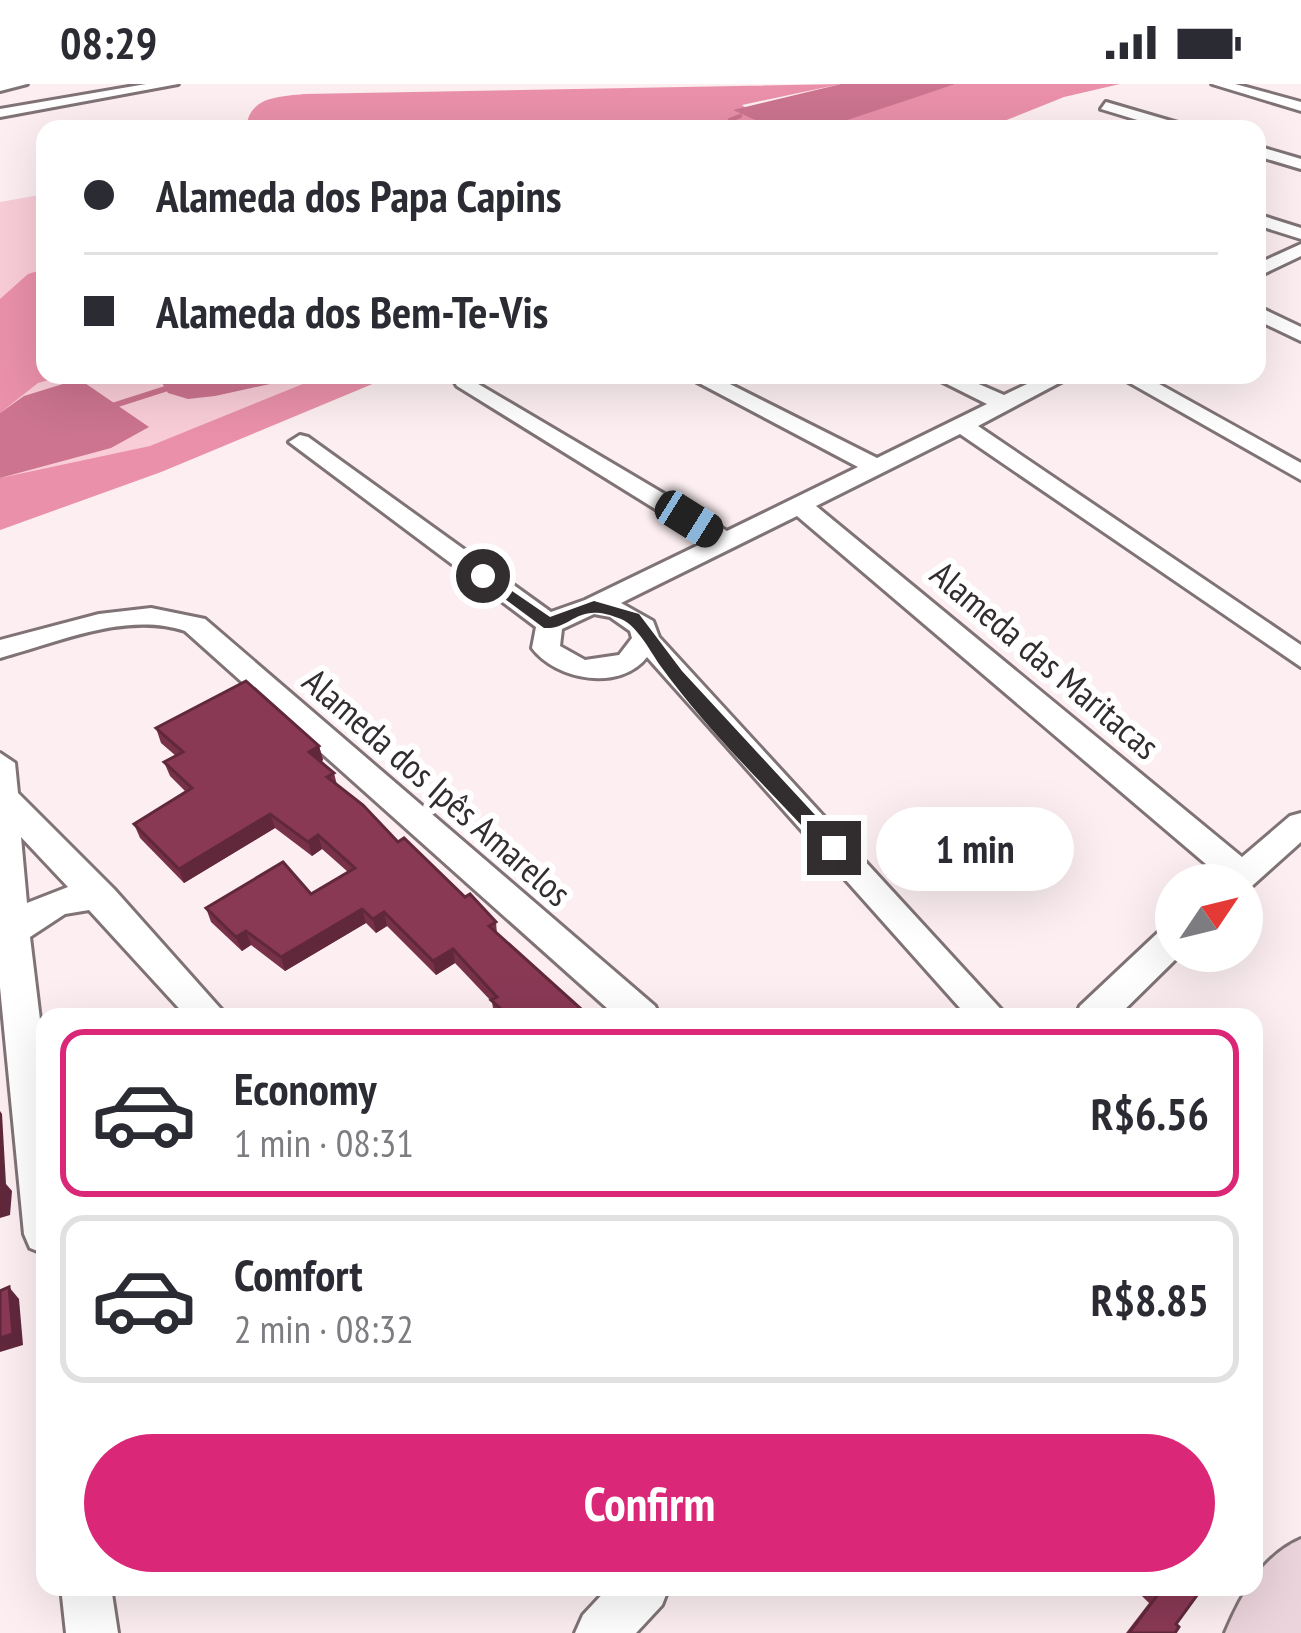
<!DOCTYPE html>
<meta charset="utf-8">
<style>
:root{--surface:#fff;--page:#f7f7f7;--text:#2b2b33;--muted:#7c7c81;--line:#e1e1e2;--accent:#db2777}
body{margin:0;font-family:"PT Sans Narrow",sans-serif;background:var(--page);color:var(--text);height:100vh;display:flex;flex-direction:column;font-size:45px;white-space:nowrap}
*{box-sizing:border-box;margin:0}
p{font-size:39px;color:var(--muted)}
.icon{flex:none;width:66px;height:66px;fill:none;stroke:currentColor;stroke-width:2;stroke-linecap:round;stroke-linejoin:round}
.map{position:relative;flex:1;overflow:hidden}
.sheet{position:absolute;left:36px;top:924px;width:1227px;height:588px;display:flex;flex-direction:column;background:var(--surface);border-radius:24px;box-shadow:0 12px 48px #0002}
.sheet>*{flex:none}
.top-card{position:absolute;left:36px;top:36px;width:1230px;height:264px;border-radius:24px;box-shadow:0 12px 48px #0002;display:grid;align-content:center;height:264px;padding:0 48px;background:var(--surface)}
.needle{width:78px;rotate:55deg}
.fabs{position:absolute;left:1155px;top:780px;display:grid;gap:24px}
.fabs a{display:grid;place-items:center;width:108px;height:108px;border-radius:50%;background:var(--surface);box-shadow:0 12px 48px #0002;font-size:60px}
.end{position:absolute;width:54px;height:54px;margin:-27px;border:15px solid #322d2e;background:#fff;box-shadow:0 0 0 6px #fff}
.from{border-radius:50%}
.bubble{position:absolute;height:84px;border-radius:42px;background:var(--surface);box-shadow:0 12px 48px #0002;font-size:39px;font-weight:800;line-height:84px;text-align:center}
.car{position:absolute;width:36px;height:72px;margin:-36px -18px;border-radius:15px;box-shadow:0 0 9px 3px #0007;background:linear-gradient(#222 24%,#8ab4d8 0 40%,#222 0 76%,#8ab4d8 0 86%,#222 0)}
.top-card b{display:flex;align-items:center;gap:42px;height:114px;font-size:45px}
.top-card b+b{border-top:3px solid var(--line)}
.top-card i{width:30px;height:30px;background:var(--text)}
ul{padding:21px 0 0;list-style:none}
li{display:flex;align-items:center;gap:36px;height:168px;margin:0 24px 18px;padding:0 24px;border:6px solid var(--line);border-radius:24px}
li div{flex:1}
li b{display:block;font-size:45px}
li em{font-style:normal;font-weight:800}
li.active{border-color:var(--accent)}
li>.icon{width:108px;height:108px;stroke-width:1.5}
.action{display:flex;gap:24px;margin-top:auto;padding:24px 48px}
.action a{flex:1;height:138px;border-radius:72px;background:var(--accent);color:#fff;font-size:48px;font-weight:800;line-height:138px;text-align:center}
.status{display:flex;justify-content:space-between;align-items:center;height:84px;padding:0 60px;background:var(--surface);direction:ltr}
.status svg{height:33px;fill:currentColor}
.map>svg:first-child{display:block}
.green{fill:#f9cdd8}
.forest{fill:#ea90ab}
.water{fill:#cc7490}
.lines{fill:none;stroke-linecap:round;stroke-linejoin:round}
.stream-far1{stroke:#cc7490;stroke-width:4.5}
.stream{stroke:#cc7490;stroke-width:6}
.street-casing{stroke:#7f7376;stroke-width:6}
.secondary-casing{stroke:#7f7376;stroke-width:6}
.street{fill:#fff;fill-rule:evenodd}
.secondary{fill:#ebd4db;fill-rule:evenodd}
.wall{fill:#773149}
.shaded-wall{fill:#61283c}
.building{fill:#8a3955;stroke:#61283c;stroke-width:3}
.route{fill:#322d2e}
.labels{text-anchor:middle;stroke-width:12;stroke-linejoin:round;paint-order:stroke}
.street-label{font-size:36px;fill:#322d2e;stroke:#fff}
</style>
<div class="status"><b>08:29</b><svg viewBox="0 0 49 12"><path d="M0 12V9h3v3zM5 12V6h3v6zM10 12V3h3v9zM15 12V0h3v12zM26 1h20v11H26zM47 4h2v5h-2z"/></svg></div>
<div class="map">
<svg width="1301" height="1549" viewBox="0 0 1301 1549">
<rect width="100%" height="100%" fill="#fceef1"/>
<path class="green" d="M45,110V291H394L161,388L0,446V118Z"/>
<g class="forest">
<path d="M841,0L742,21L764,40L790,39L805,45H246C249,13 276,13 304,10Z"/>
<path d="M956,0H1120L1064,13L984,45H814Z"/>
<path d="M45,185V291H68L38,299L0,329V215L28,190Z"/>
<path d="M325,291H394L161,388L0,446V394L150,362Z"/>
</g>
<g class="water">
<path d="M841,0H956L820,45L764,40L733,26Z"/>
<path d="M166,291H312L215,312L188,315L168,309L162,299Z"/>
<path d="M79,295L149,343L111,364L0,394V329L24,312Z"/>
</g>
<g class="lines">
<path class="stream-far1" d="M726,45L730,36L740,32"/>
<path class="stream" d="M115,321L165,305"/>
<g class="street-casing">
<g id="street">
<path d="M0,0H27L0,7Z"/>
<path d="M146,0H178L0,33V25Z"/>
<path d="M1212,0H1235L1301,18V27Z"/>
<path d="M1106,18L1188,42L1191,45H1167L1101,25Z"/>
<path d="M1257,62L1301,75V85L1257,72Z"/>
<path d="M1257,130L1301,144V155L1257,141Z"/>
<path d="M1301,160V172L1257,193V180Z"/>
<path d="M1257,222L1301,243V257L1257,236Z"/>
<path d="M463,291L727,447L858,383L684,291H712L877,374L987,320L929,291H958L1004,311L1046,291H1074L978,342L1301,561V583L960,350L816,422L1242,773L1290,732L1301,729V758L1243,810L1242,801H1214L1220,792L797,432L621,519L653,537L659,553L1008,933H968L647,573C620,608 556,596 532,564L536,543L289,358L300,351L308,353L551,528L585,516L707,457L457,302L454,297ZM594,530L610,533L630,547L632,554L619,571L585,576L560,562L562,545Z"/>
<path d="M1116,291H1143L1301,379V396Z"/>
<path d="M151,524L205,535L655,922L660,933H617L185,547C126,527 57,559 0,574V556L99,530Z"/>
<path d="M0,669L15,679L18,709L114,805L228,933H187L89,826L65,830L30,853L45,977V1170L30,1164L24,1150L0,903ZM21,753L68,803L27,819Z"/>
<path d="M1176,840V867H1184L1117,933H1075L1080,922L1164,843Z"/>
<path d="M61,1503H111L118,1549H66Z"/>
<path d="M609,1503H669L662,1521L636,1549H575L583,1531Z"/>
</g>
</g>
<g class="secondary-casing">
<path id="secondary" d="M1301,1455V1549H1225C1241,1511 1262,1472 1301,1455Z"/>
</g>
<use href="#street" class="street"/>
<use href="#secondary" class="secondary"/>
</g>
<g class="wall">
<path d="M156,644L319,662L323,676L321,678L334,689L337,701L398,758L496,838L497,850L590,933H497L494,930L492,918L455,879L436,891L387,842L376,849L366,839L285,887L251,861L242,867L211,838L206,824L311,810L348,788L322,765L312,772L275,744L184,799L140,754L134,740L186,708L170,692L164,678L176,672L161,659Z"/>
<path d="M1138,1503H1203L1176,1540L1175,1549H1126L1149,1519L1136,1506Z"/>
</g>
<g class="shaded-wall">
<path d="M319,662L323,676L313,682L309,668Z"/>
<path d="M270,730L275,744L184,799L179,785Z"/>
<path d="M318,751L322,765L312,772L308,758Z"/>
<path d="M362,825L366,839L285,887L281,873Z"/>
<path d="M384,828L387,842L376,849L373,835Z"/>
<path d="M246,847L251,861L242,867L236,853Z"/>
<path d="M453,865L455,879L436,891L433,877Z"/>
<path d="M0,1027L2,1030L6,1100L12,1107L10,1131L0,1134Z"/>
<path d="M9,1203L19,1215L23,1261L0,1268V1254Z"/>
</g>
<g class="building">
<path d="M246,597L319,662L309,668L334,689L327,693L363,721L398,758L404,754L465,813L470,810L496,838L489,842L590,933H510L491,916L497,913L453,865L433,877L384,828L373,835L362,825L281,873L246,847L236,853L206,824L283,778L311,810L355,784L318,751L308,758L270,730L179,785L134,740L192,704L164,678L183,668L156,644Z"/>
<path d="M9,1203L13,1250L0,1254V1207Z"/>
<path d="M1148,1503H1203L1176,1540L1179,1543L1175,1549H1129L1157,1512Z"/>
</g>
<path class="route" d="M483,487L550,533L594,517L639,530L682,587L841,759V769H827C772,708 710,650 662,584C651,569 638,542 621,535C576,516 573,546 544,544L478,495L476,492Z"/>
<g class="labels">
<g class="street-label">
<text transform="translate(1045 576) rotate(40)" y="13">Alameda das Maritacas</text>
<text transform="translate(437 703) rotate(41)" y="13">Alameda dos Ipês Amarelos</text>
</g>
</g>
</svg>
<div class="fabs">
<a><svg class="needle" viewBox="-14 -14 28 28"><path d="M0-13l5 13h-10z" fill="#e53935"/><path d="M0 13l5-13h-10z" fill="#7c7c81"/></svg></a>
</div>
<i class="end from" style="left:483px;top:492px"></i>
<i class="end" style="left:834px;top:764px"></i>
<div class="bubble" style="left:876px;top:723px;width:198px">1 min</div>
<i class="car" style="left:689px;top:435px;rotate:122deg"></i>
<div class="top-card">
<b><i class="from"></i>Alameda dos Papa Capins</b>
<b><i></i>Alameda dos Bem-Te-Vis</b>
</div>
<section class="sheet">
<ul>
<li class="active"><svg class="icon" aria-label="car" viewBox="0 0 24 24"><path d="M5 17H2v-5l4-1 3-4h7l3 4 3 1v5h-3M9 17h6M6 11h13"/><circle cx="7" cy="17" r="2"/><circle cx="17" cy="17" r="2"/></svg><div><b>Economy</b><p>1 min · 08:31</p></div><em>R$6.56</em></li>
<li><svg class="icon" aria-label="car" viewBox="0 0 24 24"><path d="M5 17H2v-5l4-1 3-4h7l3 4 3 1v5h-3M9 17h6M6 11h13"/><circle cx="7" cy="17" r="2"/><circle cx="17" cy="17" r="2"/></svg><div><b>Comfort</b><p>2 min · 08:32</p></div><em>R$8.85</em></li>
</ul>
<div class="action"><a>Confirm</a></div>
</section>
</div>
